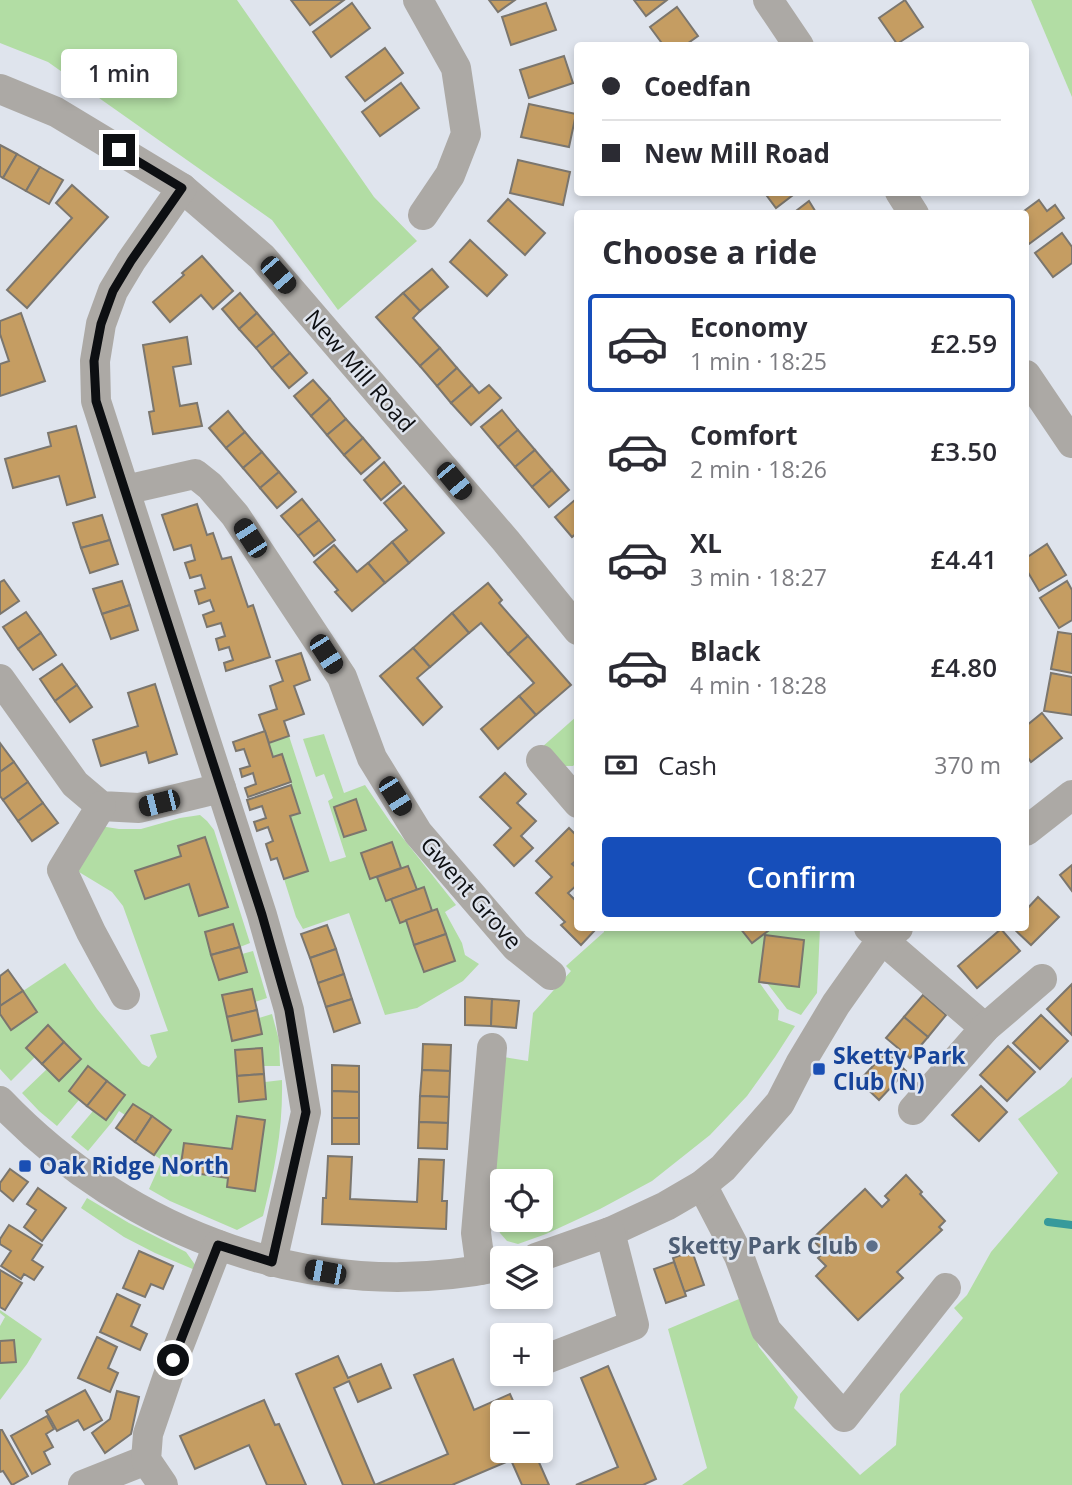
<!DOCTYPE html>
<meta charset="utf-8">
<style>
:root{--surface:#fff;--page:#f2f2f3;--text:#2b2b33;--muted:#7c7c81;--line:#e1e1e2;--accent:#164eba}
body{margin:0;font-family:"Open Sans",sans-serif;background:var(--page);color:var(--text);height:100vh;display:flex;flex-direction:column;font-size:26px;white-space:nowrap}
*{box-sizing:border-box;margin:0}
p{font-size:23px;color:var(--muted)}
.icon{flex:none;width:38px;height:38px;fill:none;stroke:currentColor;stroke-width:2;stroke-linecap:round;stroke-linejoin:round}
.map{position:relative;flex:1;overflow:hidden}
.details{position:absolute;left:574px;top:210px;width:455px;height:721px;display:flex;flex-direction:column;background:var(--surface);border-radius:7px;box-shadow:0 4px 10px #0003}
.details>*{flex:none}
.top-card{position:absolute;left:574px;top:42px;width:455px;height:154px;border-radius:7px;box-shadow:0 4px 10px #0003;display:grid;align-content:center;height:154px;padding:0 28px;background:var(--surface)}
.controls{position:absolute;left:490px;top:1169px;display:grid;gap:14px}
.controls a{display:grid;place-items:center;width:63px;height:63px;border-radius:7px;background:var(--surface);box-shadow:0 4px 10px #0003;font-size:35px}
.end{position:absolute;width:32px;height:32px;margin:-16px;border:9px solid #0d0f12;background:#fff;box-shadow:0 0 0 4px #fff}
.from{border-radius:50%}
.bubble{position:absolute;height:49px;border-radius:7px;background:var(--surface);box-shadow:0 4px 10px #0003;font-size:23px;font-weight:600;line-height:49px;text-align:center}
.car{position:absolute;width:21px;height:42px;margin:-21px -10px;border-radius:9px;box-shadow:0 0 5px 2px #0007;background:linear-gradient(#222 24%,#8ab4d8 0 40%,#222 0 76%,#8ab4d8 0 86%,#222 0)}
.top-card b{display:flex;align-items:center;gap:24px;height:66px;font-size:26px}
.top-card b+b{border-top:2px solid var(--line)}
.top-card i{width:18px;height:18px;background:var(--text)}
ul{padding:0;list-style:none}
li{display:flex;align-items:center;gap:21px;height:98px;margin:0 14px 10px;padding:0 14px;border:4px solid transparent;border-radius:7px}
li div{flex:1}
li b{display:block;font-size:26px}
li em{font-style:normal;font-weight:600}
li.current{border-color:var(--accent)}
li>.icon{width:63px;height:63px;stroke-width:1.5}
h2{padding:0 28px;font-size:32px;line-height:84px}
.pay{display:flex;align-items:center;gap:18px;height:77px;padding:0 28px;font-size:26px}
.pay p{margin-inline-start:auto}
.primary-button{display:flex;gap:14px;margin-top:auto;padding:14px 28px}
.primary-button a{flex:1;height:80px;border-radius:7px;background:var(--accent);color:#fff;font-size:28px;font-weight:600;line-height:80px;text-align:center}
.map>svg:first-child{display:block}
.green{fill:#b2dda4;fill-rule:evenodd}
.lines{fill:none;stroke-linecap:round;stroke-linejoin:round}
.stream{stroke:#379a9b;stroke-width:8}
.building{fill:#c59d62;stroke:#7b766e;stroke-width:2}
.minor{stroke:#aca9a5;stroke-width:30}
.route{stroke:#0d0f12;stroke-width:9}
.transit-dot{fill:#1a4fb4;stroke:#dfe4ed;stroke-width:2.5}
.service-dot{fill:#5c6f8a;stroke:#dfe4ed;stroke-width:2.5}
.labels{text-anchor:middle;stroke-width:5;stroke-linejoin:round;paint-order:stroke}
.street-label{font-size:23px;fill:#0d0f12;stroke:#dfe4ed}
.transit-label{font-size:23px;font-weight:bold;fill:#164399;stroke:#dfe4ed;text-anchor:start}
.service-label{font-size:23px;font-weight:bold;fill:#4e5e75;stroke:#dfe4ed;text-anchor:end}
</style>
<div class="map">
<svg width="1072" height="1485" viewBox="0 0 1072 1485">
<rect width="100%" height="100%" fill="#dfe4ed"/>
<g class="green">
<path d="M0,0H237L374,197L417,241L338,310L272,220L48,62L0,43Z"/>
<path d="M1031,0H1072V97Z"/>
<path d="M577,716V762L573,766H561L541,748Z"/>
<path d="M324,734L344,793L365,785L391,823L456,905L445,912L462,943L465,955L479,964L463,981L417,1008L385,1015L349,913L303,929L296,917L284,879L290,816L300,812L282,755L273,757L269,743L289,736L330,862L346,857L328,801L333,798L324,774L316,777L303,739ZM356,800L366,829L344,837L334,807ZM392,842L401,868L409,866L417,890L424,888L432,911L437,910L455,961L423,972L406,920L399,922L391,899L385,900L377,877L370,878L361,853Z"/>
<path d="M200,815L207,821L214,830L250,943L240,947L233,924L205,932L219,980L247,972L242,954L253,951L267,998L255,1002L252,989L222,995L233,1041L262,1034L259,1018L272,1014L279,1040L280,1066H263L262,1048L235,1050L239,1101L266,1099L265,1082L282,1080C283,1130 275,1168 263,1216L237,1230L170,1201L149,1189L162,1160L154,1155L171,1130L133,1104L125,1115L119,1111L112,1122L88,1151L71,1137L93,1111L106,1120L125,1095L88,1067L69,1091L79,1100L57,1126L39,1111L22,1093L47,1069L59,1081L81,1058L48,1026L26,1048L35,1057L11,1081L0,1069V1014L11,1029L23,991L65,963L97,1009L142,1064L149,1067L157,1057L150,1035L168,1031L123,906L112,892L74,869L100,826L119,829H141L180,818ZM181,856L228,907L199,916L189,884L145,899L136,871ZM237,1116L264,1120L255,1190L227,1187L228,1178L180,1171L184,1143L232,1149Z"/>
<path d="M604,928H740L752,943L772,928H820L817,993L801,1015L787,1009L767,983L799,987L804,940L765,936L759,982L779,1010L778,1020L795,1026L775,1057L747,1096L710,1135L652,1181L600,1209L546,1234L518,1244L507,1241L500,1233L493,1218L490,1203L497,1056L528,1061L533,1013L571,971L566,966L604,932ZM502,1181H541V1220H502Z"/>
<path d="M1072,1077V1485H682L707,1468L668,1329L739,1299L759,1347L798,1397L794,1408L860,1475L896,1445L900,1394L963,1318L954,1308L967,1295L991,1252L1058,1173L1018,1119L1065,1085Z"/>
<path d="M87,1198L129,1223L186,1252L196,1266L195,1270L155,1253L124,1237L81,1208Z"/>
<path d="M0,1310L42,1339L27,1364L0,1400V1363L15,1362L14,1340L0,1341V1326L5,1317L0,1313Z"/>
</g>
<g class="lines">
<path class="stream" d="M1048,1222L1072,1225"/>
</g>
<g class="building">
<path d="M291,0H344L310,25Z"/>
<path d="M489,0H515L498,12Z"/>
<path d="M634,0H667L646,16Z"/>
<path d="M905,0L923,27L897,44L879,18Z"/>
<path d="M352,3L370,28L331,57L313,32Z"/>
<path d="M546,3L556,30L511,45L502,17Z"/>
<path d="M677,7L698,36L684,46H664L650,27Z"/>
<path d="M385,48L403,73L365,101L346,77Z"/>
<path d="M564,56L573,83L529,98L520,70Z"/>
<path d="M401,83L419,108L380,136L362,112Z"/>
<path d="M529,104L576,114L569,147L521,137Z"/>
<path d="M0,145L17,154L3,178L0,176Z"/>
<path d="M17,154L40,167L26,191L3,178Z"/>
<path d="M518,160L570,172L563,205L510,193Z"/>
<path d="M40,167L63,180L49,204L26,191Z"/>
<path d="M72,185L108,217L27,308L7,290L72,218L56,203Z"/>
<path d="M764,192H797L776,208Z"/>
<path d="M508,199L545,233L525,255L488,221Z"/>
<path d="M1039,200L1047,211L1055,205L1064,218L1029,244L1026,238V214H1020Z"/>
<path d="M809,201L817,214H792Z"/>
<path d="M1062,233L1072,247V263L1053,277L1035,253Z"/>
<path d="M470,240L507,275L487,296L450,262Z"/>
<path d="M202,256L233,291L213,309L201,295L170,322L153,302L184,275L182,273Z"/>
<path d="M432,269L448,287L420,311L403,293Z"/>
<path d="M240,293L257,313L239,329L222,309Z"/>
<path d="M403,293L420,311L413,318L440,348L420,366L376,317Z"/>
<path d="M21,313L45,381L0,396V364L9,361L0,334V321Z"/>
<path d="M257,313L274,333L256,348L239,329Z"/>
<path d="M274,333L290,353L272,368L256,348Z"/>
<path d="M187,337L191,364L173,367L180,406L197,403L202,426L153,434L149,412L154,411L143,345Z"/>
<path d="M440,348L457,368L437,386L420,366Z"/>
<path d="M290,353L307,373L289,388L272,368Z"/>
<path d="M457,368L472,385L451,403L437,386Z"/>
<path d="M313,380L330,399L311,416L294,396Z"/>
<path d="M472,385L479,393L489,385L501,398L471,425L451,403Z"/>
<path d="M330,399L346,419L327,435L311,416Z"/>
<path d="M502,410L518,430L498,447L481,427Z"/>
<path d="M228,411L245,432L226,448L209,428Z"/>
<path d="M346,419L363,438L344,455L327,435Z"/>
<path d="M76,426L95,497L67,505L59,476L13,488L5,459L51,446L48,433Z"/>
<path d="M518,430L535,450L515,467L498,447Z"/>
<path d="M245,432L262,452L243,468L226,448Z"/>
<path d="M363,438L380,458L361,474L344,455Z"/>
<path d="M535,450L552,470L532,487L515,467Z"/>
<path d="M262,452L279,472L260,488L243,468Z"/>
<path d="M384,462L401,483L381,500L364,480Z"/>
<path d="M552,470L569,490L549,507L532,487Z"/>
<path d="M279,472L296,492L277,508L260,488Z"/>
<path d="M404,486L444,533L409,563L392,542L407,530L384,503Z"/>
<path d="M302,499L319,520L298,536L281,516Z"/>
<path d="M576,499L578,501V532L572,537L555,517Z"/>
<path d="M197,504L207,535L213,533L222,559L231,557L248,607L253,605L270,657L226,671L224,663L233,660L229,647L219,650L216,639L225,636L221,623L207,627L203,615L214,611L210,600L199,604L195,591L205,588L201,575L190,578L185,563L195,560L191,545L174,550L162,515Z"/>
<path d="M102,515L110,540L81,548L73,523Z"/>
<path d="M319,520L335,540L314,556L298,536Z"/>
<path d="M110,540L118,564L90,573L81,548Z"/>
<path d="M392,542L409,563L385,583L368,563Z"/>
<path d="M1047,544L1066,575L1039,591L1026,569V558Z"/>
<path d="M334,545L357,572L368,563L385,583L352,611L335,592L338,590L314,562Z"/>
<path d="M4,580L19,601L0,614V582Z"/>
<path d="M122,581L130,605L102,614L93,589Z"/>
<path d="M1067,581L1072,590V620L1059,628L1040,598Z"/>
<path d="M488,583L502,600L499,603L528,636L508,654L481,623L469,633L452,613Z"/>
<path d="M130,605L138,630L111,639L102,614Z"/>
<path d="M26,612L41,633L18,649L3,627Z"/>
<path d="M452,613L469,633L430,667L413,648Z"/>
<path d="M1058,632L1072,634V673L1051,669Z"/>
<path d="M41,633L56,655L33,670L18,649Z"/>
<path d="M528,636L571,685L536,715L519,696L534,683L508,654Z"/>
<path d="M413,648L430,667L417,678L442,707L423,725L380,676Z"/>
<path d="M301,653L310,680L294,686L304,714L284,721L289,736L269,743L259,715L277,709L270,686L283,681L276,661Z"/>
<path d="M62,664L77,685L55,701L40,679Z"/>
<path d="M1051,673L1072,677V715L1044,711Z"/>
<path d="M155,684L177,754L149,763L146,752L101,766L93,740L138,726L128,693Z"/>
<path d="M77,685L92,707L70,722L55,701Z"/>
<path d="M519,696L536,715L498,749L481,729Z"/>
<path d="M1042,713L1062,738L1031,762L1026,755V726Z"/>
<path d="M265,731L273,757L282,754L291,782L248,797L245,788L256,784L253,773L242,777L240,769L250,766L244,749L236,751L233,742Z"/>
<path d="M0,743L14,762L0,772Z"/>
<path d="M14,762L28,782L3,800L0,796V772Z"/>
<path d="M505,773L526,794L517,803L536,821L521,836L533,848L514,866L494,845L511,828L480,797Z"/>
<path d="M28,782L43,803L18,821L3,800Z"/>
<path d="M291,785L300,813L290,816L308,871L284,879L277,858L271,860L266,844L273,841L268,827L257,831L254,822L266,818L262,806L250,810L247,800Z"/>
<path d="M356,799L366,830L344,837L334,807Z"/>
<path d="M43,803L58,823L32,841L18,821Z"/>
<path d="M569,828L578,837V859L572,864L578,869V884L568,893L578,903V928H595L596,929L581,945L561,925L565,922L536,893L552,877L536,861Z"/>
<path d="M205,837L228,907L199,916L189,884L145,899L135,871L181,856L178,846Z"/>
<path d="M392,842L401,868L370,879L361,853Z"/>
<path d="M1072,865V891L1060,875Z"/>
<path d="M408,866L417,890L386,901L377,877Z"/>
<path d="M424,887L432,911L400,923L391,899Z"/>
<path d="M1038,897L1059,917L1031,945L1013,928H1026V910Z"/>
<path d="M437,909L446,934L414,945L406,920Z"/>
<path d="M233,924L240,947L211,955L205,932Z"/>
<path d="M327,925L336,949L310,958L301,934Z"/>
<path d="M740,928H772L752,943Z"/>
<path d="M1001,929L1020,951L977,988L958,966Z"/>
<path d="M446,934L455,961L424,972L414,945Z"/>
<path d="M765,935L804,940L799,987L759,982Z"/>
<path d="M240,947L247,972L219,980L211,955Z"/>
<path d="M336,949L344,974L318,983L310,958Z"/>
<path d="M8,970L23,991L0,1006V976Z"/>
<path d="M344,974L352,999L326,1007L318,983Z"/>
<path d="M1072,984V1035L1047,1009Z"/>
<path d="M252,989L257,1010L227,1017L222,995Z"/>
<path d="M23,991L37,1012L11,1030L0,1014V1006Z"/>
<path d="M923,995L946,1015L928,1037L904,1017Z"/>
<path d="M465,997L492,999L491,1026L465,1025Z"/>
<path d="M352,999L360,1023L334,1032L326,1007Z"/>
<path d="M492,999L519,1001L516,1028L491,1026Z"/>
<path d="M257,1010L262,1034L232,1041L227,1017Z"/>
<path d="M1041,1015L1068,1041L1040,1069L1013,1043Z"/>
<path d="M904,1017L928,1037L910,1058L886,1038Z"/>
<path d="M48,1025L64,1042L42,1064L26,1048Z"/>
<path d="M64,1042L81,1059L59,1081L42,1064Z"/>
<path d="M423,1044L451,1045L450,1071L422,1070Z"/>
<path d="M1008,1046L1035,1072L1007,1101L980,1075Z"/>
<path d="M262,1048L264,1074L237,1076L235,1050Z"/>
<path d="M886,1052L906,1071L879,1100L859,1081Z"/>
<path d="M332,1065L359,1066V1092L332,1091Z"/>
<path d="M88,1066L107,1081L87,1106L69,1091Z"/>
<path d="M422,1070L450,1071L449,1097L420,1096Z"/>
<path d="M264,1074L266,1099L239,1102L237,1076Z"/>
<path d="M107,1081L125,1095L106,1120L87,1106Z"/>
<path d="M981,1086L1007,1112L979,1141L952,1115Z"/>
<path d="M332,1091L359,1092V1118H332Z"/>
<path d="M420,1096L449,1097L448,1123L419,1122Z"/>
<path d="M133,1104L152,1116L135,1142L116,1128Z"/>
<path d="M152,1116L171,1130L154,1155L135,1142Z"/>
<path d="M237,1116L265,1120L255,1191L227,1187L228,1178L180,1171L184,1143L232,1149Z"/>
<rect x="332" y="1118" width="27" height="26"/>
<path d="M419,1122L448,1123L447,1149L418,1148Z"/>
<path d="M328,1156L352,1157L350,1199L417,1202L419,1159L444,1160L442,1201H447L446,1229L322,1224L323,1198H326Z"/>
<path d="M10,1169L28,1182L13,1201L0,1190V1183Z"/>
<path d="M906,1175L922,1192L920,1194L945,1221L939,1227L942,1230L897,1272L903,1278L858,1320L816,1276L826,1266L818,1258L824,1252L812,1239L865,1189L882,1207L889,1200L885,1196Z"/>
<path d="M38,1188L66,1208L42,1241L24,1227L36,1210L27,1204Z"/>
<path d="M9,1225L42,1245L32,1260L43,1267L34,1280L24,1274L21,1279L1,1266L11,1251L0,1244V1239Z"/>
<path d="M139,1251L173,1266L163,1289L151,1284L145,1297L123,1288Z"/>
<path d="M692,1251L704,1285L684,1292L673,1258Z"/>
<path d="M674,1262L686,1296L666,1303L654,1269Z"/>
<path d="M0,1270L22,1283L5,1310L0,1307Z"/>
<path d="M117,1294L140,1305L131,1326L147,1334L140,1350L100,1332Z"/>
<path d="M97,1337L117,1347L108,1368L118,1373L110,1392L78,1378Z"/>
<path d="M14,1340L16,1362L0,1363V1341Z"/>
<path d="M338,1356L348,1378L381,1364L391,1388L358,1402L349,1381L334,1388L375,1485L448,1454L414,1375L453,1359L474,1410L510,1394L518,1412H502V1451H534L549,1485H522L511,1460L452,1485H343L296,1374Z"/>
<path d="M608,1366L656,1479L643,1485H576L618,1467L581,1378Z"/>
<path d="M85,1390L102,1420L84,1430L78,1420L57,1431L46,1411Z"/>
<path d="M117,1391L139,1397L131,1434L105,1453L92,1433L110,1419Z"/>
<path d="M264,1400L275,1425L279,1424L306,1485H267L249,1445L195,1469L180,1436Z"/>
<path d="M47,1416L54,1429L46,1434L53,1447L44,1452L50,1464L32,1474L11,1436Z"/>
<path d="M0,1430H2L28,1476L12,1485L3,1471L0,1472Z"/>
</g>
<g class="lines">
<g class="minor">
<path d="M418,0L456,68L466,134L450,175L423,215"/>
<path d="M768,0L799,46"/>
<path d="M0,89L56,112L182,188L262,257L506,541L578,630"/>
<path d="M182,188L131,261L113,291L101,324L95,361L96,401L262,915L289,1010L306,1112L272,1262"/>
<path d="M900,192L914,214"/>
<path d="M1026,375L1072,443"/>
<path d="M125,490L195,474L210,486L235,515L342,677L372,758L418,833L516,947L551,975"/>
<path d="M0,679L75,784L101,806L139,808L221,788"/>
<path d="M541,760L578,803"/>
<path d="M101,806L62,870L91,932L125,995"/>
<path d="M1026,831L1072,795"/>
<path d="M869,928L985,1028"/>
<path d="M0,1101C130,1237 317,1305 502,1266"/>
<path d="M913,1110L985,1028L1042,979"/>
<path d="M702,1185L739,1256L766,1330L844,1417L946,1288"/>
<path d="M536,1258L610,1232L666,1206L702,1185L723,1168L780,1103L800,1064L836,1004L882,939L898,928"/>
<path d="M481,1270L476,1233L492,1048"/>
<path d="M541,1361L634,1325L610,1232"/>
<path d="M83,1485L146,1460"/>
<path d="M163,1485L146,1460L148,1434L173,1361L218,1245"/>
</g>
</g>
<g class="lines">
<path class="route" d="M119,150L182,188L131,261L113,291L101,324L94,361L96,401L262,915L289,1010L306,1112L272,1262L218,1245L173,1360"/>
</g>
<g class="transit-dot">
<rect x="812" y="1062" width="14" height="14" rx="3.5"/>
<rect x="18" y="1159" width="14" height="14" rx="3.5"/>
</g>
<circle class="service-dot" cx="872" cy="1246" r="7"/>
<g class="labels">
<g class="street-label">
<text transform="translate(360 371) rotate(49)" y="8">New Mill Road</text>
<text transform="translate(471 893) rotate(49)" y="8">Gwent Grove</text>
</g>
<g class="transit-label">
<text x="833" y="1064">Sketty Park<tspan x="833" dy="26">Club (N)</tspan></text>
<text x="39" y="1174">Oak Ridge North</text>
</g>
<g class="service-label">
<text x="858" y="1254">Sketty Park Club</text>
</g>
</g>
</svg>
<div class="controls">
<a><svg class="icon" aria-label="locate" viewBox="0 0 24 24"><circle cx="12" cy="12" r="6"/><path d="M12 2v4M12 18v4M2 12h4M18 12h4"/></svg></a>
<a><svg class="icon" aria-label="layers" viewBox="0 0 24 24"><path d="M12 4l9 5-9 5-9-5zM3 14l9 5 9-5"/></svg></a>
<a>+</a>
<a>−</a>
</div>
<i class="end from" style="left:173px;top:1360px"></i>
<i class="end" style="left:119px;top:150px"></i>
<div class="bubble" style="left:61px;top:49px;width:116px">1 min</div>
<i class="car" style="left:278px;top:275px;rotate:139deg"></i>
<i class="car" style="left:454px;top:481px;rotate:140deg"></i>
<i class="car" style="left:250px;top:538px;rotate:327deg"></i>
<i class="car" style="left:326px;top:654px;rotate:147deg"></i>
<i class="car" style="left:395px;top:796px;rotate:148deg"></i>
<i class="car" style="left:159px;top:803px;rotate:256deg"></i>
<i class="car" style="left:325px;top:1272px;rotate:281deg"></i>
<div class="top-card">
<b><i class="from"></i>Coedfan</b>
<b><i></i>New Mill Road</b>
</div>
<section class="details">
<h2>Choose a ride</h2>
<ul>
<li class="current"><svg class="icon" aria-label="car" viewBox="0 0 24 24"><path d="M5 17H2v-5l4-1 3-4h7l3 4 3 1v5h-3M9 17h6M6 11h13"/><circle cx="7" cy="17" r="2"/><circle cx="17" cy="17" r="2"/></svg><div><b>Economy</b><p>1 min · 18:25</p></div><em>£2.59</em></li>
<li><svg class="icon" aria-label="car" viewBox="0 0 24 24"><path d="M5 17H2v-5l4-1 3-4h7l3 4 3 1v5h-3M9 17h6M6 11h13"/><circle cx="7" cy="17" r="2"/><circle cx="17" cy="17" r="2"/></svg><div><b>Comfort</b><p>2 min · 18:26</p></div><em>£3.50</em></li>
<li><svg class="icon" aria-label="car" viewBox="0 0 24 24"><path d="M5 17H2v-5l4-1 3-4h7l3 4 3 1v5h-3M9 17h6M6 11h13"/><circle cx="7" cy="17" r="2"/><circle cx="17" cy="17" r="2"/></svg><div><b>XL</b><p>3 min · 18:27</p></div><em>£4.41</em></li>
<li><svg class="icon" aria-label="car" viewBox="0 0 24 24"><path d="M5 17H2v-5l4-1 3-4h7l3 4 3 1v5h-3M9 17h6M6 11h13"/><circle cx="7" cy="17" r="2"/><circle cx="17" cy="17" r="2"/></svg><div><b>Black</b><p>4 min · 18:28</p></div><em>£4.80</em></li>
</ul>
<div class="pay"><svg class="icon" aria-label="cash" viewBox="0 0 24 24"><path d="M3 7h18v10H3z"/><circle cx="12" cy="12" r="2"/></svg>Cash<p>370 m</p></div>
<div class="primary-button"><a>Confirm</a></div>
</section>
</div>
